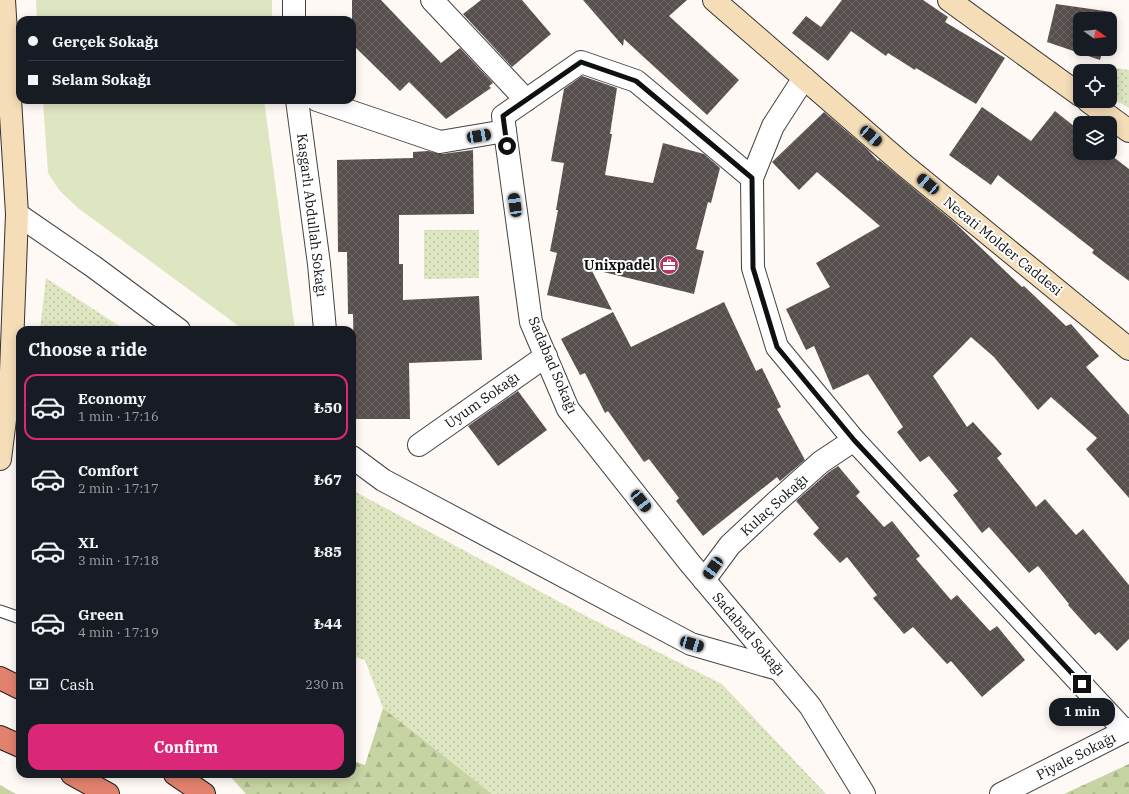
<!DOCTYPE html>
<meta charset="utf-8">
<style>
:root{--surface:#171b24;--page:#242831;--text:#f1f3f6;--muted:#9ea1a6;--line:#363941;--accent:#db2777}
body{margin:0;font-family:"IBM Plex Serif",serif;background:var(--page);color:var(--text);height:100vh;display:flex;flex-direction:column;font-size:15px;white-space:nowrap}
*{box-sizing:border-box;margin:0}
p{font-size:13px;color:var(--muted)}
.icon{flex:none;width:22px;height:22px;fill:none;stroke:currentColor;stroke-width:2;stroke-linecap:round;stroke-linejoin:round}
.map{position:relative;flex:1;overflow:hidden}
.details{position:absolute;left:16px;top:326px;width:340px;height:452px;display:flex;flex-direction:column;background:var(--surface);border-radius:12px;box-shadow:0 2px 10px #0003}
.details>*{flex:none}
.guide{position:absolute;left:16px;top:16px;width:340px;height:88px;border-radius:12px;box-shadow:0 2px 10px #0003;display:grid;align-content:center;height:88px;padding:0 12px;background:var(--surface)}
.needle{width:26px;rotate:104deg}
.buttons{position:absolute;left:1073px;top:12px;display:grid;gap:8px}
.buttons a{display:grid;place-items:center;width:44px;height:44px;border-radius:8px;background:var(--surface);box-shadow:0 2px 10px #0003;font-size:20px}
.end{position:absolute;width:18px;height:18px;margin:-9px;border:5px solid #101010;background:#fff;box-shadow:0 0 0 2px #fff}
.from{border-radius:50%}
.bubble{position:absolute;height:28px;border-radius:12px;background:var(--surface);box-shadow:0 2px 10px #0003;font-size:13px;font-weight:800;line-height:28px;text-align:center}
.car{position:absolute;width:12px;height:24px;margin:-12px -6px;border-radius:5px;box-shadow:0 0 3px 1px #0007;background:linear-gradient(#222 24%,#8ab4d8 0 40%,#222 0 76%,#8ab4d8 0 86%,#222 0)}
.guide b{display:flex;align-items:center;gap:14px;height:38px;font-size:15px}
.guide b+b{border-top:1px solid var(--line)}
.guide i{width:10px;height:10px;background:var(--text)}
ul{padding:0;list-style:none}
li{display:flex;align-items:center;gap:12px;height:66px;margin:0 8px 6px;padding:0 4px;border:2px solid transparent;border-radius:12px}
li div{flex:1}
li b{display:block;font-size:15px}
li em{font-style:normal;font-weight:800}
li.current{border-color:var(--accent)}
li>.icon{width:36px;height:36px;stroke-width:1.5}
h2{padding:0 12px;font-size:18px;line-height:48px}
.pay{display:flex;align-items:center;gap:10px;height:44px;padding:0 12px;font-size:15px}
.pay p{margin-inline-start:auto}
.button{display:flex;gap:8px;margin-top:auto;padding:8px 12px}
.button a{flex:1;height:46px;border-radius:12px;background:var(--accent);color:#fff;font-size:16px;font-weight:800;line-height:46px;text-align:center}
.map>svg:first-child{display:block}
.grass{fill:url(#grass-dots)}
.forest{fill:url(#forest-firs)}
.park{fill:#dee5c1}
.building{fill:url(#building-cross-hatch)}
.lines{fill:none;stroke-linecap:round;stroke-linejoin:round}
.lane-casing{stroke:#434343;stroke-width:13}
.street-casing{stroke:#434343;stroke-width:24}
.secondary-casing{stroke:#323232;stroke-width:24}
.highway-casing{stroke:#212121;stroke-width:24}
.lane{stroke:#fff;stroke-width:11}
.street{stroke:#fff;stroke-width:22}
.secondary{stroke:#f5ddb8;stroke-width:22}
.highway{stroke:#e2826e;stroke-width:22}
.route{stroke:#101010;stroke-width:5}
.labels{text-anchor:middle;stroke-width:4;stroke-linejoin:round;paint-order:stroke}
.street-label{font-size:14px;fill:#101010;stroke:#fff}
.poi-label{font-size:14px;font-weight:bold;fill:#101010;stroke:#fff;text-anchor:end}
</style>
<div class="map">
<svg width="1129" height="794" viewBox="0 0 1129 794">
<defs>
<pattern id="grass-dots" width="8" height="8" patternUnits="userSpaceOnUse"><rect width="8" height="8" fill="#dee5c1"/><path d="M2 2h.1M6 6h.1" fill="none" stroke="#bdc3a5" stroke-width="1.8" stroke-linecap="round"/></pattern>
<pattern id="forest-firs" width="22" height="20" patternUnits="userSpaceOnUse"><rect width="22" height="20" fill="#c6d3a2"/><path d="M5 1l3.5 6h-7zM16 11l3.5 6h-7z" fill="#a9b48a"/></pattern>
<pattern id="building-cross-hatch" width="8" height="8" patternUnits="userSpaceOnUse"><rect width="8" height="8" fill="#574f4e"/><path d="M0 0l8 8M0 8l8-8" fill="none" stroke="#6a6463"/></pattern>
</defs>
<rect width="100%" height="100%" fill="#fef9f4"/>
<g class="grass">
<path d="M1101,66L1129,70V108L1110,97V71H1100Z"/>
<path d="M424,230H479V278L424,279Z"/>
<path d="M46,278L125,330H40Z"/>
<path d="M352,490L580,613L722,684L826,794H492L383,708L365,660L352,656Z"/>
</g>
<g class="forest">
<path d="M383,708L492,794H246L228,774H352V761L365,765Z"/>
<path d="M1129,764V794H1064Z"/>
<path d="M0,785L16,794H0Z"/>
</g>
<g class="park">
<path d="M36,0H272V20H37Z"/>
<path d="M43,100H264L295,330H244L78,208L59,190L48,173Z"/>
</g>
<g class="building">
<path d="M352,0H381L441,63L460,48L493,83L489,86L491,88L446,119L409,82L400,91L352,44Z"/>
<path d="M481,0H522L551,34L512,67L463,14Z"/>
<path d="M583,0H687L669,16L739,80L707,115L624,39L623,46Z"/>
<path d="M842,0H923L948,17L945,22L1005,58L976,104L916,68L915,70L888,53L886,56L851,31L828,61L792,33L806,16L821,27Z"/>
<path d="M1056,4L1112,12L1110,22V19H1080V49H1103L1100,60L1047,42Z"/>
<path d="M582,76L617,88L610,134H612L605,175L653,183L663,143L704,154L720,168L711,203L708,202L696,249L704,251L694,294L591,269L612,310L547,295L557,253L550,251L558,210H556L564,163L551,161L564,89Z"/>
<path d="M982,107L1031,141L1055,111L1080,131V153H1108L1129,169V281L1092,253L1094,250L998,175L991,185L949,155Z"/>
<path d="M824,112L867,149L878,161L879,160L955,223L1022,287L1024,286L1066,326L1071,324L1099,356L1086,367L1129,415V498L1086,449L1097,438L1051,397L1038,410L994,357L971,337L933,376L967,427L973,422L1002,454L997,458L1036,507L1045,499L1076,535L1083,529L1129,585V639L1117,651L1099,632L1095,635L1068,605L1069,604L1038,566L1029,573L989,527L982,533L953,495L958,491L929,456L920,462L897,432L903,427L868,374L833,390L814,346L806,350L786,309L830,287L816,263L880,226L817,172L799,190L772,162Z"/>
<path d="M473,150L474,214L399,215V264H403V300L479,296L482,360L409,363L410,419H355L353,314H348L347,252H338L337,160L413,158V152L428,151L442,154Z"/>
<path d="M724,302L756,371L762,368L781,407L777,409L805,460L780,481L777,477L703,536L676,501L679,498L649,459L644,462L608,411L605,413L585,373L580,375L561,339L613,312L631,347Z"/>
<path d="M518,391L547,430L498,466L468,426Z"/>
<path d="M838,466L860,492L856,496L884,527L892,521L920,556L916,559L951,600L957,595L990,631L997,626L1025,660L982,697L951,661L947,664L913,627L904,634L873,598L877,595L847,557L840,563L813,534L819,528L796,501L829,472Z"/>
</g>
<g class="lines">
<g class="lane-casing">
<path id="lane" d="M0,611L20,618"/>
</g>
<g class="street-casing">
<g id="street">
<path d="M294,0V20"/>
<path d="M432,0L526,100"/>
<path d="M804,78L773,126L752,178L753,268L777,347L854,440L1125,731"/>
<path d="M297,100L319,264L325,330"/>
<path d="M317,100L440,142L505,131L531,322L568,409L689,562L810,706L864,794"/>
<path d="M505,131L503,116L581,62L636,81L752,178"/>
<path d="M17,214L94,267L179,330"/>
<path d="M419,445L546,356"/>
<path d="M352,457L383,480L691,644L778,669"/>
<path d="M704,580L730,545L775,503L821,462L854,440"/>
<path d="M1001,794L1129,729"/>
</g>
</g>
<g class="secondary-casing">
<g id="secondary">
<path d="M714,0L904,165L1129,349"/>
<path d="M949,0L1080,95"/>
<path d="M1088,101L1129,131"/>
<path d="M0,459L11,372L17,214L4,0"/>
</g>
</g>
<g class="highway-casing">
<g id="highway">
<path d="M0,678L20,688"/>
<path d="M0,737L20,746"/>
<path d="M72,774L108,794"/>
<path d="M175,774L204,794"/>
</g>
</g>
<use href="#lane" class="lane"/>
<use href="#street" class="street"/>
<use href="#secondary" class="secondary"/>
<use href="#highway" class="highway"/>
</g>
<g class="lines">
<path class="route" d="M507,146L503,116L581,62L636,81L752,178L753,268L777,347L854,440L1082,684"/>
</g>
<defs>
<g id="office-disc" transform="scale(1)"><circle r="9.5" fill="#af3960" stroke="#fff"/><path d="M-6-3h4V-5.5h4V-3h4V5H-6ZM-1-4.5V-3h2v-1.5ZM-6 0V1H6V0Z" fill="#fff"/></g>
</defs>
<g fill-rule="evenodd">
<use href="#office-disc" x="669" y="265"/>
</g>
<g class="labels">
<g class="street-label">
<text transform="translate(312 215) rotate(83)" y="5">Kaşgarlı Abdullah Sokağı</text>
<text transform="translate(1003 246) rotate(39)" y="5">Necati Molder Caddesi</text>
<text transform="translate(553 365) rotate(67)" y="5">Sadabad Sokağı</text>
<text transform="translate(482 400) rotate(-35)" y="5">Uyum Sokağı</text>
<text transform="translate(774 505) rotate(-42)" y="5">Kulaç Sokağı</text>
<text transform="translate(749 634) rotate(50)" y="5">Sadabad Sokağı</text>
<text transform="translate(1076 756) rotate(-27)" y="5">Piyale Sokağı</text>
</g>
<g class="poi-label">
<text x="655" y="270">Unixpadel</text>
</g>
</g>
</svg>
<div class="buttons">
<a><svg class="needle" viewBox="-14 -14 28 28"><path d="M0-13l5 13h-10z" fill="#e53935"/><path d="M0 13l5-13h-10z" fill="#9ea1a6"/></svg></a>
<a><svg class="icon" aria-label="locate" viewBox="0 0 24 24"><circle cx="12" cy="12" r="6"/><path d="M12 2v4M12 18v4M2 12h4M18 12h4"/></svg></a>
<a><svg class="icon" aria-label="layers" viewBox="0 0 24 24"><path d="M12 4l9 5-9 5-9-5zM3 14l9 5 9-5"/></svg></a>
</div>
<i class="end from" style="left:507px;top:146px"></i>
<i class="end" style="left:1082px;top:684px"></i>
<div class="bubble" style="left:1049px;top:698px;width:66px">1 min</div>
<i class="car" style="left:479px;top:136px;rotate:80deg"></i>
<i class="car" style="left:871px;top:136px;rotate:131deg"></i>
<i class="car" style="left:928px;top:184px;rotate:310deg"></i>
<i class="car" style="left:515px;top:205px;rotate:352deg"></i>
<i class="car" style="left:641px;top:501px;rotate:142deg"></i>
<i class="car" style="left:713px;top:568px;rotate:216deg"></i>
<i class="car" style="left:692px;top:644px;rotate:106deg"></i>
<div class="guide">
<b><i class="from"></i>Gerçek Sokağı</b>
<b><i></i>Selam Sokağı</b>
</div>
<section class="details">
<h2>Choose a ride</h2>
<ul>
<li class="current"><svg class="icon" aria-label="car" viewBox="0 0 24 24"><path d="M5 17H2v-5l4-1 3-4h7l3 4 3 1v5h-3M9 17h6M6 11h13"/><circle cx="7" cy="17" r="2"/><circle cx="17" cy="17" r="2"/></svg><div><b>Economy</b><p>1 min · 17:16</p></div><em>₺50</em></li>
<li><svg class="icon" aria-label="car" viewBox="0 0 24 24"><path d="M5 17H2v-5l4-1 3-4h7l3 4 3 1v5h-3M9 17h6M6 11h13"/><circle cx="7" cy="17" r="2"/><circle cx="17" cy="17" r="2"/></svg><div><b>Comfort</b><p>2 min · 17:17</p></div><em>₺67</em></li>
<li><svg class="icon" aria-label="car" viewBox="0 0 24 24"><path d="M5 17H2v-5l4-1 3-4h7l3 4 3 1v5h-3M9 17h6M6 11h13"/><circle cx="7" cy="17" r="2"/><circle cx="17" cy="17" r="2"/></svg><div><b>XL</b><p>3 min · 17:18</p></div><em>₺85</em></li>
<li><svg class="icon" aria-label="car" viewBox="0 0 24 24"><path d="M5 17H2v-5l4-1 3-4h7l3 4 3 1v5h-3M9 17h6M6 11h13"/><circle cx="7" cy="17" r="2"/><circle cx="17" cy="17" r="2"/></svg><div><b>Green</b><p>4 min · 17:19</p></div><em>₺44</em></li>
</ul>
<div class="pay"><svg class="icon" aria-label="cash" viewBox="0 0 24 24"><path d="M3 7h18v10H3z"/><circle cx="12" cy="12" r="2"/></svg>Cash<p>230 m</p></div>
<div class="button"><a>Confirm</a></div>
</section>
</div>
